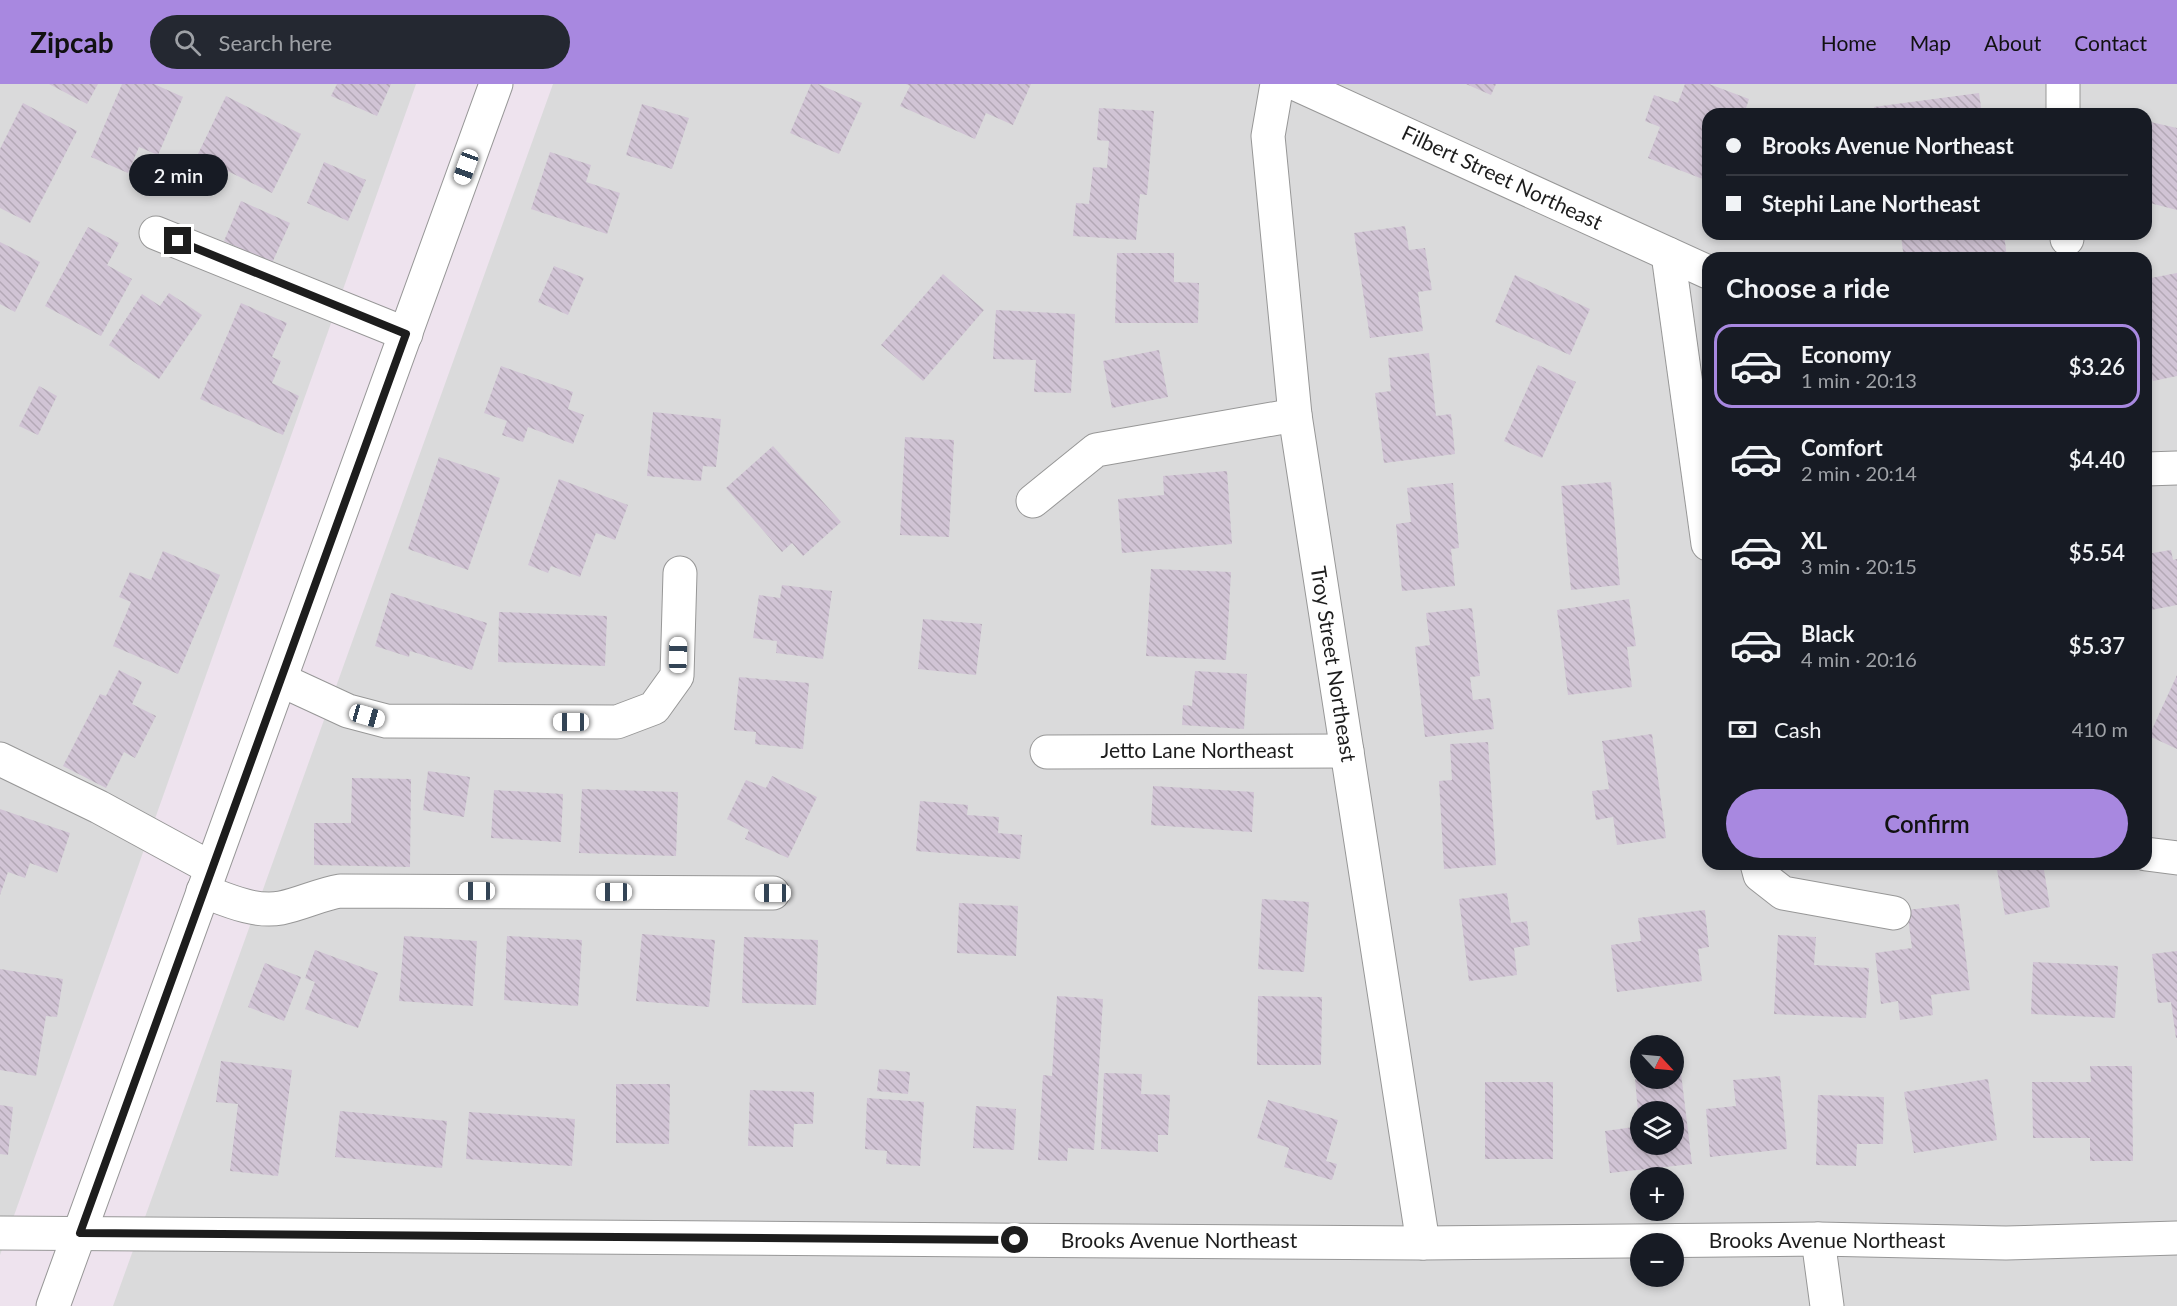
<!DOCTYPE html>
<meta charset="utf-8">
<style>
:root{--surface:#171b24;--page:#242831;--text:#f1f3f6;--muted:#9ea1a6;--line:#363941;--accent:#a888e0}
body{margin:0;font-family:Lato,sans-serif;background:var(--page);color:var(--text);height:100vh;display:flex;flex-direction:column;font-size:22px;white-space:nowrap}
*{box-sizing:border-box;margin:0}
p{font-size:20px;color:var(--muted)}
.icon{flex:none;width:33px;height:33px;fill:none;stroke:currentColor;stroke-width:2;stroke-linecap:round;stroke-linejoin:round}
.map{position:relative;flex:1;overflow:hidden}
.drawer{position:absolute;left:1702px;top:168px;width:450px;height:618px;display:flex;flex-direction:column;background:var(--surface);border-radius:18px;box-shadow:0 3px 9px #0003}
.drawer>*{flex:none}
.guide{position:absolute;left:1702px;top:24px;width:450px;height:132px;border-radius:18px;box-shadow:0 3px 9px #0003;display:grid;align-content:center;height:132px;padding:0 24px;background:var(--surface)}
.needle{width:39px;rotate:116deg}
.fabs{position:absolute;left:1630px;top:951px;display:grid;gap:12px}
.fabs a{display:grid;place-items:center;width:54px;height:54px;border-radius:50%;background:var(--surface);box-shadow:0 3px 9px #0003;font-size:30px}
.end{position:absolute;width:27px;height:27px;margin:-14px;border:8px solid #1d1d1d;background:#fff;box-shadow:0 0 0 3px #fff}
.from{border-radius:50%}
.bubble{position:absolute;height:42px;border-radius:21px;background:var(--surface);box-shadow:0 3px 9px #0003;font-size:20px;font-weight:600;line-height:42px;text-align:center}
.car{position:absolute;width:18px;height:36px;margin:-18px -9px;border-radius:8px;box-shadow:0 0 4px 2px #0007;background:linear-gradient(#fff 24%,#345 0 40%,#fff 0 76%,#345 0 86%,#fff 0)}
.guide b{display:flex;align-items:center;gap:21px;height:57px;font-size:22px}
.guide b+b{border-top:2px solid var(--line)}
.guide i{width:15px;height:15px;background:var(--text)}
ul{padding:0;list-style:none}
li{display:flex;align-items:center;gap:18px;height:84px;margin:0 12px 9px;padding:0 12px;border:3px solid transparent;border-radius:18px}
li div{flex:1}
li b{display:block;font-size:22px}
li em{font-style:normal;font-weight:600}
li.selected{border-color:var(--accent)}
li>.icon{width:54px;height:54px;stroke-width:1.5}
h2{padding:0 24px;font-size:27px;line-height:72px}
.pay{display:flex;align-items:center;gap:15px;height:66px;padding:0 24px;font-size:22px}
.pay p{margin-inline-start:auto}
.action{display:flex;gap:12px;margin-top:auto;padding:12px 24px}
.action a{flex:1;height:69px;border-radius:36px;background:var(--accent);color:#111;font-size:24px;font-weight:600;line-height:69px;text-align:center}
header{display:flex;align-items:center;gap:36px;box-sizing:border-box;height:84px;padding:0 30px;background:var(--accent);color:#111}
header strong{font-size:28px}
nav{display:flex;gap:33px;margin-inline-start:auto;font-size:21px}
.search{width:420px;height:54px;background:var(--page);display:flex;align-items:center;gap:15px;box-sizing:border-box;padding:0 21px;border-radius:33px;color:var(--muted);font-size:22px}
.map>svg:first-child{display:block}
.residential{fill:#dadadb;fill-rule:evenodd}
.building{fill:url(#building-back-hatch)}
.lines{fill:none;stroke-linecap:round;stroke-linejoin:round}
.minor-casing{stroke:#979797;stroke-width:35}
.minor{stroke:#fff;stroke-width:33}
.route{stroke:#1d1d1d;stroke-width:8}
.labels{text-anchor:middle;stroke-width:4.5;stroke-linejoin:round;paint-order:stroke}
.street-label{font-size:21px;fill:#1d1d1d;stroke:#fff}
</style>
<header>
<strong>Zipcab</strong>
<div class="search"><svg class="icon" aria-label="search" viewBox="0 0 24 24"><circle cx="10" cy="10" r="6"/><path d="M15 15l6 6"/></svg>Search here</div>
<nav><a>Home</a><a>Map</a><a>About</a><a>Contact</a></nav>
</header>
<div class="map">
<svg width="2177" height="1222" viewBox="0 0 2177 1222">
<defs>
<pattern id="building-back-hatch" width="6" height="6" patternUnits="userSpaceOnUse" patternTransform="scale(1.5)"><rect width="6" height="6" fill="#d1c4d5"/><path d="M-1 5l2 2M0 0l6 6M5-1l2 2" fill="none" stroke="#b3a8b6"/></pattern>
</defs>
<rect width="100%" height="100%" fill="#eee3ee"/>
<g class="residential">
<path d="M0,0H416L0,1171Z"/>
<path d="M553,0H2177V1222H113ZM1708,30H2146V150H1708ZM1708,174H2146V780H1708ZM1641,962H1674V994H1641ZM1641,1028H1674V1060H1641ZM1641,1094H1674V1126H1641ZM1641,1160H1674V1192H1641Z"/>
</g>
<g class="building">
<path d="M49,0H98L87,20Z"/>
<path d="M122,0H154L183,13L158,71L139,63L128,89L91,73Z"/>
<path d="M337,0H391L377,32L331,12Z"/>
<path d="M811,0H818L862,19L839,70L790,49Z"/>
<path d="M906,0H1031L1013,41L986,29L975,55L900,22L910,2Z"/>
<path d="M1466,0H1496L1491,11Z"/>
<path d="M1685,0H1709L1749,15L1744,30H1708V97L1648,74L1660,43L1645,37L1654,11L1678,19Z"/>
<path d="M1979,9L1982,30H1875L1874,23Z"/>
<path d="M226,12L301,50L272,109L197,72Z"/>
<path d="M23,19L77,47L30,139L0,124V65Z"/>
<path d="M642,20L689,34L672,85L626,71Z"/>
<path d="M1099,24L1154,27L1147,111L1140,110L1136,156L1073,152L1076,119L1089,120L1093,83L1107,84L1109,57L1097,56Z"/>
<path d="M2146,37L2177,44V126L2146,118Z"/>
<path d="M550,68L591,81L586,98L620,109L607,150L531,125Z"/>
<path d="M324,78L366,96L348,137L307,119Z"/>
<path d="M241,117L290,139L272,179L224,157Z"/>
<path d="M1405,142L1409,166L1425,164L1432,206L1418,208L1423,247L1370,254L1354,149Z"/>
<path d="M88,143L119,159L107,181L132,195L101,252L45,222Z"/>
<path d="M1919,150H2004L2007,174H1904L1901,153Z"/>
<path d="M0,158L40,178L15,228L0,220Z"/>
<path d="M1117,169H1174V198L1199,199L1198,239H1115Z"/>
<path d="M554,182L584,194L568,231L538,218Z"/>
<path d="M2177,189V292L2153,297L2146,272V195Z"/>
<path d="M943,190L984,226L923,297L881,261Z"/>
<path d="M1515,191L1590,225L1570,271L1495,238Z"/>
<path d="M169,209L202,231L159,295L109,261L142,210L160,222Z"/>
<path d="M241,219L287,239L272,273L281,277L272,299L299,312L283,351L200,315Z"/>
<path d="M996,226L1075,230L1071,309L1034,308L1036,276L993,275Z"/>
<path d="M1159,266L1168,313L1112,324L1103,277Z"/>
<path d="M1429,269L1436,332L1451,330L1455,370L1384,379L1375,309L1391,307L1388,274Z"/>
<path d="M1538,281L1576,298L1542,374L1504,357Z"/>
<path d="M501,282L573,308L568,325L584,331L573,360L528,343L523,358L502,351L507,337L484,329Z"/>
<path d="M39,302L57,312L38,351L19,342Z"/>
<path d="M653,328L721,335L716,383L703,382L701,397L647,392Z"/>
<path d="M905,353L954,356L949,453L900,451Z"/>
<path d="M773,362L841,438L803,472L792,459L782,468L726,404Z"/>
<path d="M439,373L500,394L468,486L408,465Z"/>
<path d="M1227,387L1232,460L1122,469L1118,415L1164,411L1163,392Z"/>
<path d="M559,395L628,421L615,456L596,449L580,493L551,482L548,489L528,481Z"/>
<path d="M1611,398L1620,501L1571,506L1561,402Z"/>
<path d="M1453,399L1459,464L1451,465L1455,502L1402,507L1396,440L1411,438L1407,404Z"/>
<path d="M2171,466L2173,476L2177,475V521L2146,527V470Z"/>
<path d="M163,467L220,491L178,590L113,562L131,518L119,513L130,488L151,496Z"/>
<path d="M1151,485L1231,488L1226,576L1146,572Z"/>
<path d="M782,501L832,507L823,575L776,569L777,557L753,554L759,511L780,514Z"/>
<path d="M391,509L487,539L472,586L410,567L409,573L375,562Z"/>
<path d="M1629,515L1636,562L1627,563L1632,603L1568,611L1557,526Z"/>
<path d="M1472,524L1480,592L1470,593L1473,616L1490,614L1494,645L1425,653L1415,563L1430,561L1426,529Z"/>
<path d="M499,528L607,532L605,582L498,578Z"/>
<path d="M923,535L982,540L976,591L918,585Z"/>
<path d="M119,586L142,598L132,620L156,632L135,674L124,668L106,704L63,682L100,610L106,612Z"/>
<path d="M1195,587L1247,590L1244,645L1182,641L1183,621L1192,622Z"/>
<path d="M2177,591V665L2149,652Z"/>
<path d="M739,593L809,599L803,665L755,660L756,648L734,646Z"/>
<path d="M1652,650L1666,754L1617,761L1613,733L1596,736L1592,707L1609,705L1602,657Z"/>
<path d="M1488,658L1496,781L1444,785L1439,697L1452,696L1450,660Z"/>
<path d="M428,687L470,693L464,733L423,726Z"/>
<path d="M772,692L817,713L788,774L745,755L749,746L727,735L746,696L766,704Z"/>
<path d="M352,694L411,695L410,783L314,781V739H351Z"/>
<path d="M1153,702L1254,708L1252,748L1151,741Z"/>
<path d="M582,705L678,708L676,772L579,769Z"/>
<path d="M494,706L563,710L561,758L491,754Z"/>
<path d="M920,717L968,721L967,731L999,733L998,749L1022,751L1020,775L916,767Z"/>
<path d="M0,725L70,749L57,789L30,779L25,794L8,788L0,811Z"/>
<path d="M1996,780H2043L2050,823L2005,831Z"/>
<path d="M1507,809L1511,839L1527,837L1530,861L1514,864L1517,891L1469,897L1459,815Z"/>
<path d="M1262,815L1309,818L1304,888L1258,885Z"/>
<path d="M959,819L1018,822L1016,872L957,869Z"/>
<path d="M1959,820L1970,906L1931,911L1933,931L1900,936L1898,917L1881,920L1875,869L1912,864L1907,826Z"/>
<path d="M1705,826L1709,863L1698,865L1702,897L1617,908L1611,861L1641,857L1638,834Z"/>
<path d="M642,850L715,856L709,923L636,917Z"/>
<path d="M1778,851L1816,853L1814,881L1869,884L1866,934L1774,930Z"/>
<path d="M404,852L477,857L473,922L399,917Z"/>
<path d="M507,852L582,856L578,922L504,916Z"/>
<path d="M744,853L818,856L816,921L742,919Z"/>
<path d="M315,866L378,889L358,944L305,925L315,898L305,894Z"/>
<path d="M2177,867V954H2176L2171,918L2158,919L2152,870Z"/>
<path d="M2033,878L2118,882L2115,934L2031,930Z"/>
<path d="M265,879L301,893L284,937L248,923Z"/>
<path d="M0,885L63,895L57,933L46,932L36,992L0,986Z"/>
<path d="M1057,912L1103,915L1094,1066L1068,1064L1067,1077L1038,1076L1043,991L1052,992Z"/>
<path d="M1258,912L1322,913L1321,981H1257Z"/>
<path d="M221,977L292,986L278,1092L230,1087L238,1020L216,1018Z"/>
<path d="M2090,982H2132L2133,1077H2090V1054H2033L2032,998H2091Z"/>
<path d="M879,985L910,988L908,1010L877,1007Z"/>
<path d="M1104,989L1142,990L1141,1010L1170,1011L1168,1051H1158V1068L1101,1065Z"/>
<path d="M1681,989L1692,1080L1610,1089L1605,1047L1641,1042V1060H1674V1028H1641L1639,1039L1635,995L1674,994V990Z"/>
<path d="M1780,992L1787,1065L1710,1073L1706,1025L1736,1022L1733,996Z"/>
<path d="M1988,995L1997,1056L1914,1069L1904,1008Z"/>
<rect x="1485" y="998" width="68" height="77"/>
<path d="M616,1000H670L669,1060L616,1059Z"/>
<path d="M750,1006L814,1008L813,1040H794L793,1063L748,1062Z"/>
<path d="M1818,1011L1884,1013L1883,1060H1857L1856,1082L1816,1081Z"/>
<path d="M867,1014L924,1018L920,1082L886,1080L887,1067L865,1065Z"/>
<path d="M1268,1016L1338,1036L1326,1077L1337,1080L1332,1096L1284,1083L1289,1064L1257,1054Z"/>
<path d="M0,1021L13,1023L8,1071L0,1070Z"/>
<path d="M976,1022L1016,1025L1014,1066L973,1064Z"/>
<path d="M340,1027L447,1037L442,1084L335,1073Z"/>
<path d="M469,1028L575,1035L572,1082L466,1075Z"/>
</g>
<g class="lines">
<g class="minor-casing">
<g id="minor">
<path d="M1277,0L1268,52L1295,331L1423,1159"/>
<path d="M1296,0L1708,188"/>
<path d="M2063,0V30"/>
<path d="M156,149L406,250"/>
<path d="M2067,150V155"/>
<path d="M1668,170L1708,460"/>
<path d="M2146,385L2177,384"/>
<path d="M1033,417L1096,366L1295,331"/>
<path d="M281,596L348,627L386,637L617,638L654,624L677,592L680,489"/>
<path d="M1047,668L1347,667"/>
<path d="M0,675L99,723L211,784"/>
<path d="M2146,770L2177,774"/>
<path d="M1757,780L1760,791L1783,809L1894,829"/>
<path d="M203,807C227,816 255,829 281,824C301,820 321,810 340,807L773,809"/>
<path d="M0,1149L1423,1159L1818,1155L2006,1159L2177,1154"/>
<path d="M1818,1155L1827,1222"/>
<path d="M53,1222L496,0"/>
</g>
</g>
<use href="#minor" class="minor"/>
</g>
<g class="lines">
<path class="route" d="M178,157L406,250L80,1149L1015,1156"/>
</g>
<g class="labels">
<g class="street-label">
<text transform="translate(1502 94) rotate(25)" y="7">Filbert Street Northeast</text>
<text transform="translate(1333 580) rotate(81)" y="7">Troy Street Northeast</text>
<text x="1197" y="674">Jetto Lane Northeast</text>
<text x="1179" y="1164">Brooks Avenue Northeast</text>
<text x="1827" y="1164">Brooks Avenue Northeast</text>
</g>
</g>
</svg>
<div class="fabs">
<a><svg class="needle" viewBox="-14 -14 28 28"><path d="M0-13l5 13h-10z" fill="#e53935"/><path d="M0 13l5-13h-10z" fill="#9ea1a6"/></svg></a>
<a><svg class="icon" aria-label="layers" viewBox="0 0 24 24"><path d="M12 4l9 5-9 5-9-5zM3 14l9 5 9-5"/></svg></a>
<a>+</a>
<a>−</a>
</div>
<i class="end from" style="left:1015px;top:1156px"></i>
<i class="end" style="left:178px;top:157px"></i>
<div class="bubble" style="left:129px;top:70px;width:99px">2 min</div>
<i class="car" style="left:466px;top:83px;rotate:200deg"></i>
<i class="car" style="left:678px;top:571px;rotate:1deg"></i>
<i class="car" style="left:367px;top:632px;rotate:106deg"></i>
<i class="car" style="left:571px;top:638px;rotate:270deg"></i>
<i class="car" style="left:477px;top:807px;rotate:270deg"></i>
<i class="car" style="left:614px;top:808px;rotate:270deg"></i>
<i class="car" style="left:773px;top:809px;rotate:270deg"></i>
<div class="guide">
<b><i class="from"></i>Brooks Avenue Northeast</b>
<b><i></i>Stephi Lane Northeast</b>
</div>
<section class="drawer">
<h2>Choose a ride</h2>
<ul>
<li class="selected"><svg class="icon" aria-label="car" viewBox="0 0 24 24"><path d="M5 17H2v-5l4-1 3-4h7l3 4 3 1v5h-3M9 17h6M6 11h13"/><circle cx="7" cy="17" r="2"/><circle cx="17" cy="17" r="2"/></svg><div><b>Economy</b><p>1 min · 20:13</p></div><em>$3.26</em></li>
<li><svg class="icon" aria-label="car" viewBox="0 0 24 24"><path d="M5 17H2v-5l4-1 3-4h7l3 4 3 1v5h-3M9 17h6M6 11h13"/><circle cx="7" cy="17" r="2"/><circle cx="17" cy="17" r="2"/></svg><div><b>Comfort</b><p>2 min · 20:14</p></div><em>$4.40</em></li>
<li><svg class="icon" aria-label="car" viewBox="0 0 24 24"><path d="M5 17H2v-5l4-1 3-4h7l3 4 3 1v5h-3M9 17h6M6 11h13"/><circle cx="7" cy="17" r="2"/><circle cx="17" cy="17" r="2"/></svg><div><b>XL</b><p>3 min · 20:15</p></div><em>$5.54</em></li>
<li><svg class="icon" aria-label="car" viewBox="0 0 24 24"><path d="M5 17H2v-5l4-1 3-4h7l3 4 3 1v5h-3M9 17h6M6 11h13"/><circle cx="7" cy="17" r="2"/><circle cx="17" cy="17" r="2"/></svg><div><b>Black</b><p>4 min · 20:16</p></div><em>$5.37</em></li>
</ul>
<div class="pay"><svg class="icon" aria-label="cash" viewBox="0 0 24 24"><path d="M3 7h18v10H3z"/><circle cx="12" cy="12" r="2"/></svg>Cash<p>410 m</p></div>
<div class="action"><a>Confirm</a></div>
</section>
</div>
